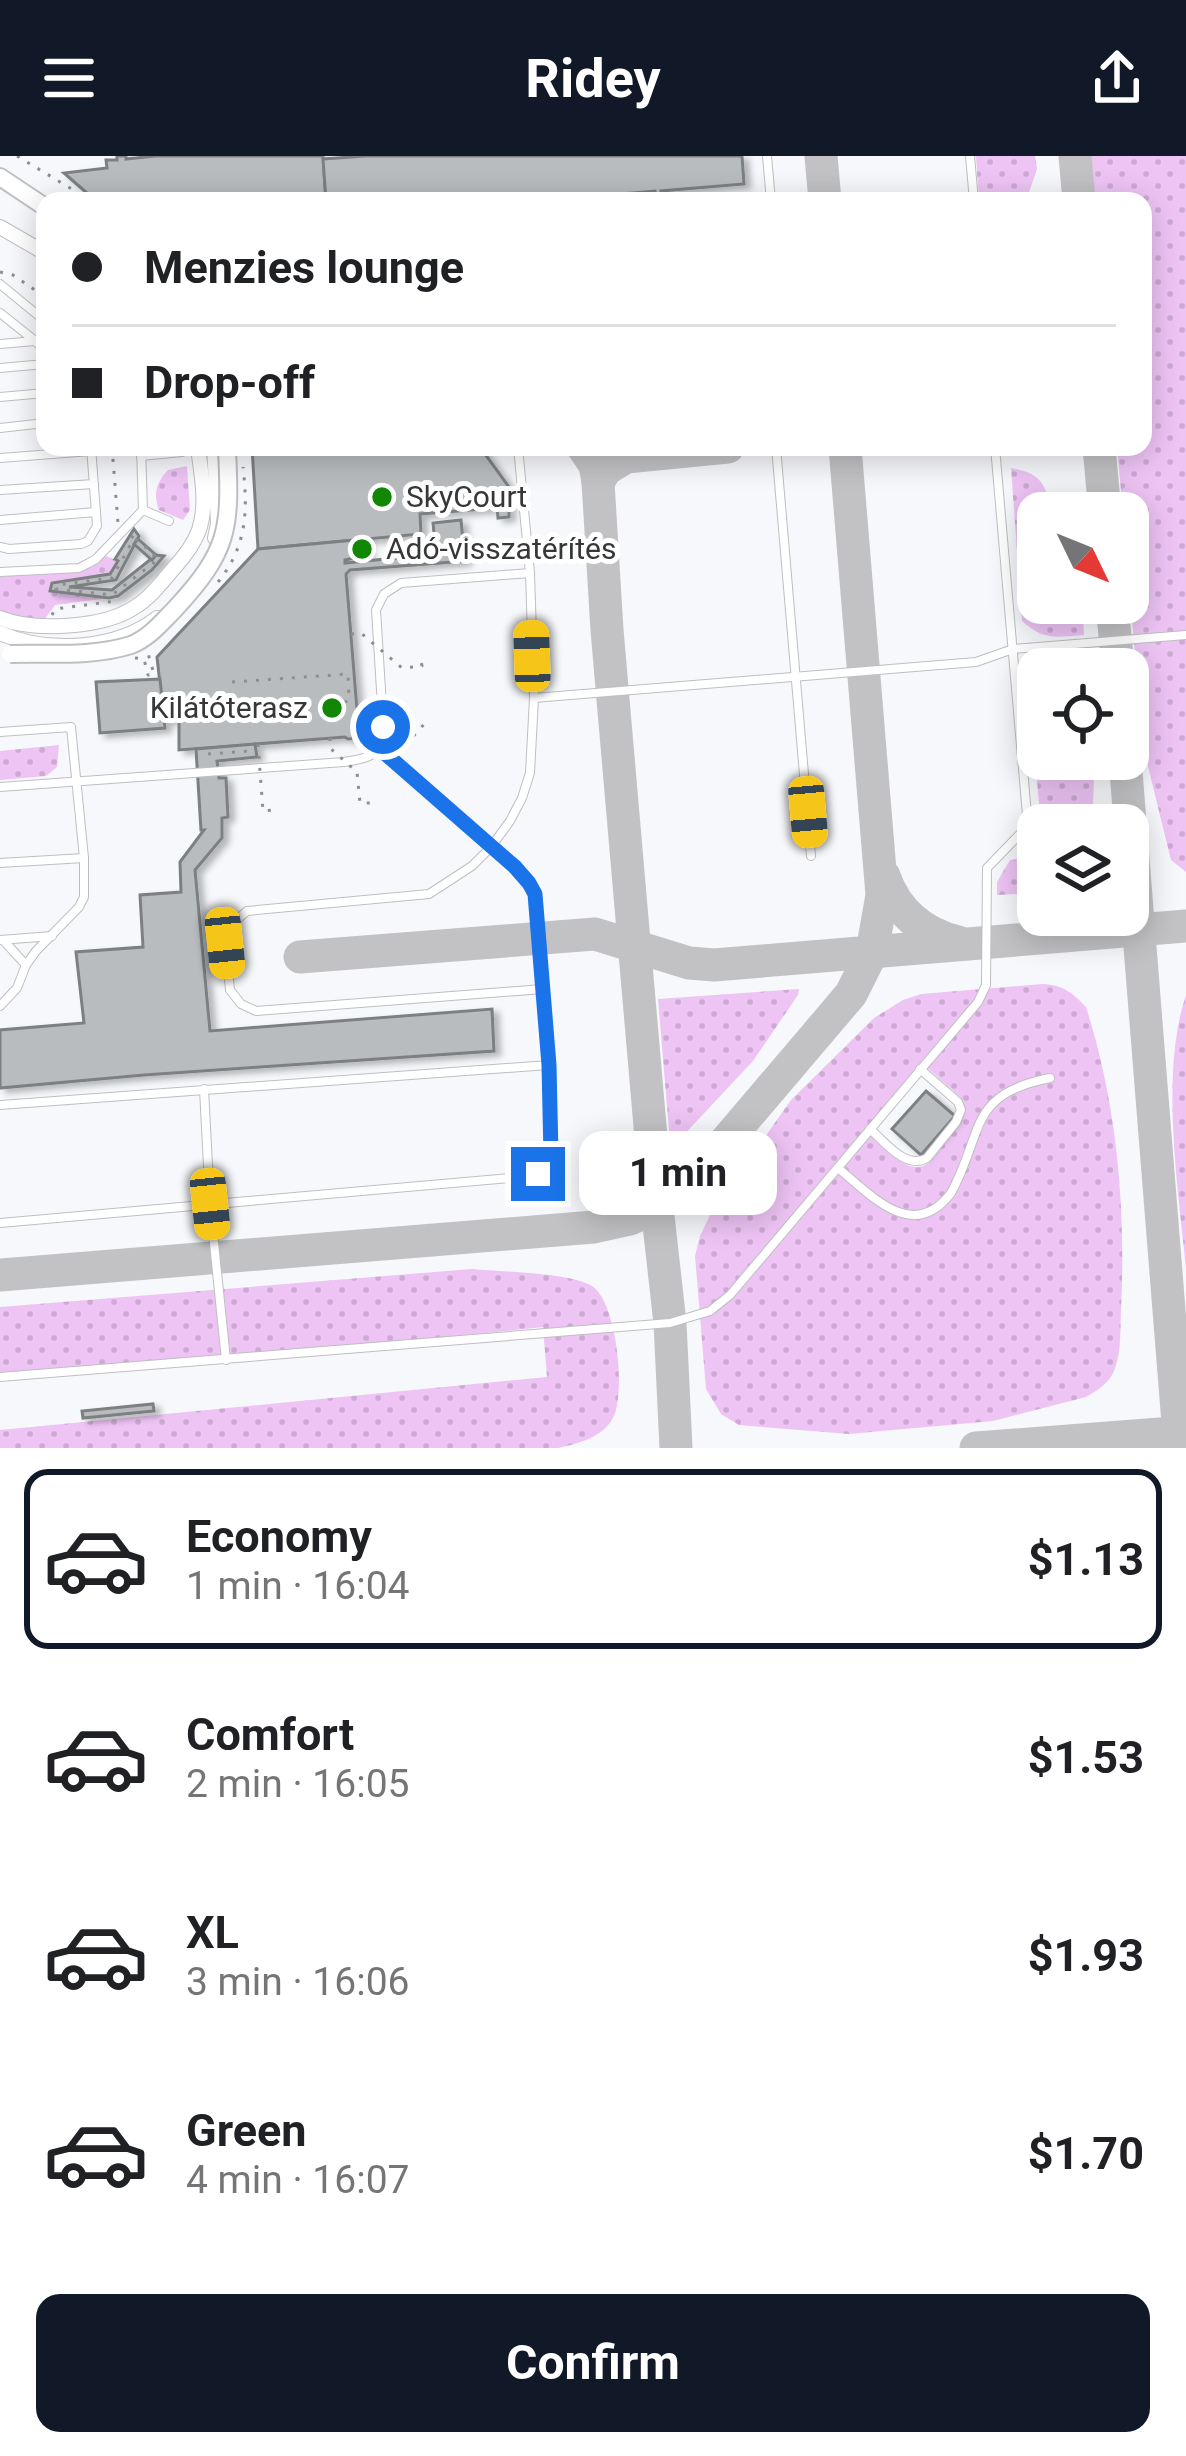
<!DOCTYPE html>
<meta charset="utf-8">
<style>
:root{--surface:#fff;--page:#f2f2f2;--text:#202124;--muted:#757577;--line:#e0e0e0;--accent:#111827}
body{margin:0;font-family:Roboto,sans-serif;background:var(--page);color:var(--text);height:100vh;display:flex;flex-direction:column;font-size:45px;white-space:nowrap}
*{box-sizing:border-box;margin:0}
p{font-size:39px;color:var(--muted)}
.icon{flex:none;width:66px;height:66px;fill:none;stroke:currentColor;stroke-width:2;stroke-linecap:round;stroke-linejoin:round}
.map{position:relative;height:1292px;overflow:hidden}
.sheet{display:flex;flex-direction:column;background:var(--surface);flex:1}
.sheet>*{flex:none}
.top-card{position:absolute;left:36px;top:36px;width:1116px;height:264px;border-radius:24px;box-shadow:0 6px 30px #0003;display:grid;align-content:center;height:264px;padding:0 36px;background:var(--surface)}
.needle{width:78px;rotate:133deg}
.tools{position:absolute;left:1017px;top:336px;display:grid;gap:24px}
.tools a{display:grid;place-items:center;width:132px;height:132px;border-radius:24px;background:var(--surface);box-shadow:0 6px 30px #0003;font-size:60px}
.end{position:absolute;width:54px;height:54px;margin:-27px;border:15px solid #1a73e8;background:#fff;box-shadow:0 0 0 6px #fff}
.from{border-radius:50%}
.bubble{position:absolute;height:84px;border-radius:24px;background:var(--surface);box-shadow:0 6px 30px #0003;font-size:39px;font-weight:700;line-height:84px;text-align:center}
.car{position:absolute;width:36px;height:72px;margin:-36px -18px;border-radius:15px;box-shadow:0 0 9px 3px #0007;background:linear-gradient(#f5c518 24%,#345 0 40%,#f5c518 0 76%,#345 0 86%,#f5c518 0)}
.top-card b{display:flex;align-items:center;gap:42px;height:114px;font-size:45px}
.top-card b+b{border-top:3px solid var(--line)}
.top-card i{width:30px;height:30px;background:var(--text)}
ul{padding:21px 0 0;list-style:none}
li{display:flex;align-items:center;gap:36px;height:180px;margin:0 24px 18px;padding:0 12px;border:6px solid transparent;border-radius:24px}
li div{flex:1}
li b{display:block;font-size:45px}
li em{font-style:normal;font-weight:700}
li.active{border-color:var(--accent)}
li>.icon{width:108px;height:108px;stroke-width:1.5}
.primary-button{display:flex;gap:24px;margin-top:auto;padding:24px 36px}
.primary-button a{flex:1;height:138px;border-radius:24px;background:var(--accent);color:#fff;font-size:48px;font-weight:700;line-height:138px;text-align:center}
header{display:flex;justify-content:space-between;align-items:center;height:156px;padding:0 36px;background:var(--accent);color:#fff;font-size:54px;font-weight:700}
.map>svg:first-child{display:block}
.green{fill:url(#green-dots);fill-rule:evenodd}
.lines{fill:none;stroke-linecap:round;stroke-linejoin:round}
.taxiway{stroke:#c2c2c5;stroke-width:33}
.building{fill:#b9bcbe;stroke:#7d8082;stroke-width:3;filter:url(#shadow)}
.service-casing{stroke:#bebfc2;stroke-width:10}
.minor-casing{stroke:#bebfc2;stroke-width:16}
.tertiary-casing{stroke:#bebfc2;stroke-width:20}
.path{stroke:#8d8e90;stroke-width:3;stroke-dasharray:3 9;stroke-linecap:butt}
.service{stroke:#fff;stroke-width:8}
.minor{stroke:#fff;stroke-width:14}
.tertiary{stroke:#fff;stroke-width:16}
.tertiary-bridge-casing{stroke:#bebfc2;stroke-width:20;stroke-linecap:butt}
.path-bridge{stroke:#8d8e90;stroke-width:3;stroke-dasharray:3 9;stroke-linecap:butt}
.tertiary-bridge{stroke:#fff;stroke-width:16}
.route{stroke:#1a73e8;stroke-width:15}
.poi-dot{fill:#128705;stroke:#fff;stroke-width:4.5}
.labels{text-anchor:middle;stroke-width:10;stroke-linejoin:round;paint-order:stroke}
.poi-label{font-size:30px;fill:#363738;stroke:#fff;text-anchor:start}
</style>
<header><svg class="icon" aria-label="menu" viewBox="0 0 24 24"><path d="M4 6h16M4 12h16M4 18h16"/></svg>Ridey<svg class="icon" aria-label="share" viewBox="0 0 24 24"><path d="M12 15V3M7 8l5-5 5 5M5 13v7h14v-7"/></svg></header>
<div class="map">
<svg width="1186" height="1292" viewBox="0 0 1186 1292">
<defs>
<pattern id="green-dots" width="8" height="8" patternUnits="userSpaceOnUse" patternTransform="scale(3)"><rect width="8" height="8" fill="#eec4f5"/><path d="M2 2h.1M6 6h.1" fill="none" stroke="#cda9d3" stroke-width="1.8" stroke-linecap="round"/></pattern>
<filter id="shadow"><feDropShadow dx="6" dy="4" stdDeviation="3" flood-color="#0004"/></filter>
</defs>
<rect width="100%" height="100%" fill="#f7f8fb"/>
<g class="green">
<path d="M976,0H1035L1037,13L1026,45H979Z"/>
<path d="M1091,0H1186V716L1171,704L1143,590L1128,418V357H1123L1117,291H1143V45H1095Z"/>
<path d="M187,310L190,354L183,364L159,354C153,338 156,327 168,314Z"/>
<path d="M1011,312C1042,317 1045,328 1053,357H1038V447H1082L1084,479C1056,481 1044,485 1022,465Z"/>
<path d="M106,400L118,405L110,418L51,435L109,442L55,449L44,464L20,465L0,458V419L90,412Z"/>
<path d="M1086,493L1088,513H1038V603H1095L1092,669H1041L1027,515C1042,492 1061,495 1086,493Z"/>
<path d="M59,589L57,611L46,620L0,624V595Z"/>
<path d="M1038,701V737L997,739V726L1010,704Z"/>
<path d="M1043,828C1063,829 1073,837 1086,851C1117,948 1126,1051 1121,1153C1120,1173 1122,1199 1113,1217C1108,1228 1096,1235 1086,1241L993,1265L849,1278L739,1269L721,1258L706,1233L695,1100L700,1080L711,1057L791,944L874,862L903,844L921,838ZM924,909L960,941L965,953C962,967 954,976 945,987C939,994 933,1005 925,1009C906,1019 881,988 867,977Z"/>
<path d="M799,833L798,839L753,905L679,984L670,986L658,843Z"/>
<path d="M1186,839V1112C1178,1031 1160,916 1186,839Z"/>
<path d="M472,1113C501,1116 569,1116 592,1130C617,1146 626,1237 613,1262C603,1281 578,1288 558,1292H0V1274L547,1221L543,1171L226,1204L0,1218V1151Z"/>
</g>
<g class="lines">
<g class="taxiway">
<path d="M821,0L825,45"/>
<path d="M1075,0L1079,45"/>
<path d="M583,291L595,309L598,326L607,474L657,1051L670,1167L676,1292"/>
<path d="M1099,291L1105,357"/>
<path d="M598,326L606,313L626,301L728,291"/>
<path d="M1112,447L1118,513"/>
<path d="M1125,603L1180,1292"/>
<path d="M884,720C896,755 922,777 958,786"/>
<path d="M300,801L595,778L689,807L714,809L1186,770"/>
<path d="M0,1119L594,1071L630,1063L657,1051L709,1005L851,838L872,796L882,739L845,291"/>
<path d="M976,1292L1186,1276"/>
</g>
</g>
<g class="building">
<path d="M117,0H126V3L155,0H323L326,45H96L64,17L107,12L106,4H117Z"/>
<path d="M365,0H742L744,28L661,35V45H656L655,35L583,41L584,45H577V41L525,45H326L323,3Z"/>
<path d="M252,291H480L509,331V361L498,362L497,352L420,358L421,378L258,393Z"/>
<path d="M461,364L465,405L350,414L346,418L358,566L361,568L362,582L348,583L345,581L179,594V563L164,564L157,501L258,393L366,383L368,399L345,404V407L436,398L433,367Z"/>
<path d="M134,373L139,380L116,424L69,431L112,434L156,399L164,400L152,414L118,440L109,442L50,435L52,427L110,418L118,405L115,403Z"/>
<path d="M138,383L156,399L152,404L134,388Z"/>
<path d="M160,523L165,572L100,577L96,526Z"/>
<path d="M255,588L257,601L217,605L219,622H226L228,661L222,662V682L195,714L210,875L492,853L494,895L144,919L0,932V874L84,867L76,796L143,791L140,739L181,736L180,706L204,674H201L196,593Z"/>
<path d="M926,935L955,960L921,999L892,973Z"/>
<path d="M153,1248L154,1255L83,1262L82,1255Z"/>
</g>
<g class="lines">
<g class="service-casing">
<g id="service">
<path d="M767,0L771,45"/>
<path d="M970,0L974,45"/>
<path d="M735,45L771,42"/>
<path d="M0,128L45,165"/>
<path d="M0,157L34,184"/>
<path d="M0,188L35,185L45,194"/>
<path d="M0,212L45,208"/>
<path d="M0,241L45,237"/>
<path d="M0,272L45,267"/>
<path d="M518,291L530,417L534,542L530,617L522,642L510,665L491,691L472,710L429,738L247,755L233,767L225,787L230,834L241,848L256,855L543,833"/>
<path d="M776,291L811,700"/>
<path d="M141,300L182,296"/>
<path d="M0,302L91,295"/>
<path d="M0,334L94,328"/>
<path d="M143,354L169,365"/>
<path d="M0,364L96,356"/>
<path d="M0,391L9,393L81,388L88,385L97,370L91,291"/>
<path d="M0,416L79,412L89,407L96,403L143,354L141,291"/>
<path d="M534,542L976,506L1013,493L1186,479"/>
<path d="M0,576L71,571L84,702V741L79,751L36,795L26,809L17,832L0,850"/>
<path d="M0,631L344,606C363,603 377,602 384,582L376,454L384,438L401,427L530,417"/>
<path d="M0,707L84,702"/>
<path d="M0,784L52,780"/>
<path d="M3,784L26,809"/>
<path d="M204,933L210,1048L226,1204"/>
<path d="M0,949L549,909"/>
<path d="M870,973C886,987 906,1014 927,1002L956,966L961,954L958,946L920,913"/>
<path d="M838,1012C872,1040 913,1087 951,1037C984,977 967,938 1050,922"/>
<path d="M0,1067L532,1020L544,1014L551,1000L549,909L535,738L521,717L380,593"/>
<path d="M0,1221L670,1167L710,1155L730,1139L978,846L986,829L987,712L1021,677L1027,659L995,291"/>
</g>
</g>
<g class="minor-casing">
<g id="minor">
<path d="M0,71L45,97"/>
<path d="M214,291L218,368L215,382"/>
<path d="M0,462C34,476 104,472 135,451C150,442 162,426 174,412C184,401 194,388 199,374C208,347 201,318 198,291"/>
<path d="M0,477C47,498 116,494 157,462"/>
</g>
</g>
<g class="tertiary-casing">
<path id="tertiary" d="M0,21L45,51"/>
</g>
<g class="path">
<path d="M17,0L75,35L85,45"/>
<path d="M0,116L13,119L45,141"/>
<path d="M112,291L118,367"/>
<path d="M131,380L134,382L112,422L57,429L56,433L112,439L156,405L159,408"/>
<path d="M135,383L153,397L156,405"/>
<path d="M218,426C247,390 248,355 243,311"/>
<path d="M52,459L55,453L116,445"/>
<path d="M135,502L144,503L148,519L154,518L147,494"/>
<path d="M232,526L348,518L349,543L337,553"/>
<path d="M208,598L249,595"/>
</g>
<use href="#service" class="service"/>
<use href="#minor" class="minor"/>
<use href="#tertiary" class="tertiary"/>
<g class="tertiary-bridge-casing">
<path id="tertiary-bridge" d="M10,498C50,497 93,501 131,489C149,482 161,467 174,454C229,395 231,373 227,294"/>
</g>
<g class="path-bridge">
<path d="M351,478L361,477L402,512L422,510L420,500"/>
<path d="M357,550L367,549L409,585L426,566"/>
<path d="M330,582V592L357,616L360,647H370"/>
<path d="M258,588L263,655L274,654"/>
</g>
<use href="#tertiary-bridge" class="tertiary-bridge"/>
</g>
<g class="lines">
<path class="route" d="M383,571L384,582L380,593L515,711L529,727L535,738L549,909L551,1000L548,1010L538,1018"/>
</g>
<g class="poi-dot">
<circle cx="382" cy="341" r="12"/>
<circle cx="362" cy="393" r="12"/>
<circle cx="332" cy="552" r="12"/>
</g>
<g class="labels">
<g class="poi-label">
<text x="406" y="351">SkyCourt</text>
<text x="386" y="403">Adó-visszatérítés</text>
<text x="308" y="562" text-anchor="end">Kilátóterasz</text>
</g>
</g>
</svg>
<div class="tools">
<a><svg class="needle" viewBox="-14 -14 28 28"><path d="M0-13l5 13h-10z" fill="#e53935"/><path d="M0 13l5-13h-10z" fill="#757577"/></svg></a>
<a><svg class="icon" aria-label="locate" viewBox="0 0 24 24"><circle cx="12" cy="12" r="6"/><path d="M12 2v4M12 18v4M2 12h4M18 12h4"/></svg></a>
<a><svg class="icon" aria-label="layers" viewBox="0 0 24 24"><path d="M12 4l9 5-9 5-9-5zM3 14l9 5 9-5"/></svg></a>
</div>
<i class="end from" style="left:383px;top:571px"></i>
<i class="end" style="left:538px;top:1018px"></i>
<div class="bubble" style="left:579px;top:975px;width:198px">1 min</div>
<i class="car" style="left:532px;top:500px;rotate:358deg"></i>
<i class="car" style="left:808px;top:656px;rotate:175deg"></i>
<i class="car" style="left:225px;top:787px;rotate:174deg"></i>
<i class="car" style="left:210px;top:1048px;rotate:174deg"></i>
<div class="top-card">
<b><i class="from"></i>Menzies lounge</b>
<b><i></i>Drop-off</b>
</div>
</div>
<section class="sheet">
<ul>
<li class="active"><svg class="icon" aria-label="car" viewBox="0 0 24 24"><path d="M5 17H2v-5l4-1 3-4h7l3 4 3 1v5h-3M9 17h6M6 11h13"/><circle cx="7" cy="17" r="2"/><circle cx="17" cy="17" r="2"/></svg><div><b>Economy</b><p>1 min · 16:04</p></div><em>$1.13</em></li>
<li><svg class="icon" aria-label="car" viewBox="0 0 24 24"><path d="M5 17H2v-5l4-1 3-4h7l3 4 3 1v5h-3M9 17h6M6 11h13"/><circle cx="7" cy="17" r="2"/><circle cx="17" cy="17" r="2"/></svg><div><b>Comfort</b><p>2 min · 16:05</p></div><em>$1.53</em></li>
<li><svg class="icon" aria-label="car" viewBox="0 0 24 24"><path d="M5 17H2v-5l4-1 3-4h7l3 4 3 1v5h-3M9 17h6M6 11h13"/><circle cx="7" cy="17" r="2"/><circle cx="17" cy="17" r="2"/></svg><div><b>XL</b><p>3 min · 16:06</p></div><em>$1.93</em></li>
<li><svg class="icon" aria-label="car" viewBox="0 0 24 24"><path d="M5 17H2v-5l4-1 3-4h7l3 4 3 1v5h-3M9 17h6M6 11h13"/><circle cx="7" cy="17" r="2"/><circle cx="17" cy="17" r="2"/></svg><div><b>Green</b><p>4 min · 16:07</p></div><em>$1.70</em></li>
</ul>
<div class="primary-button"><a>Confirm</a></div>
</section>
